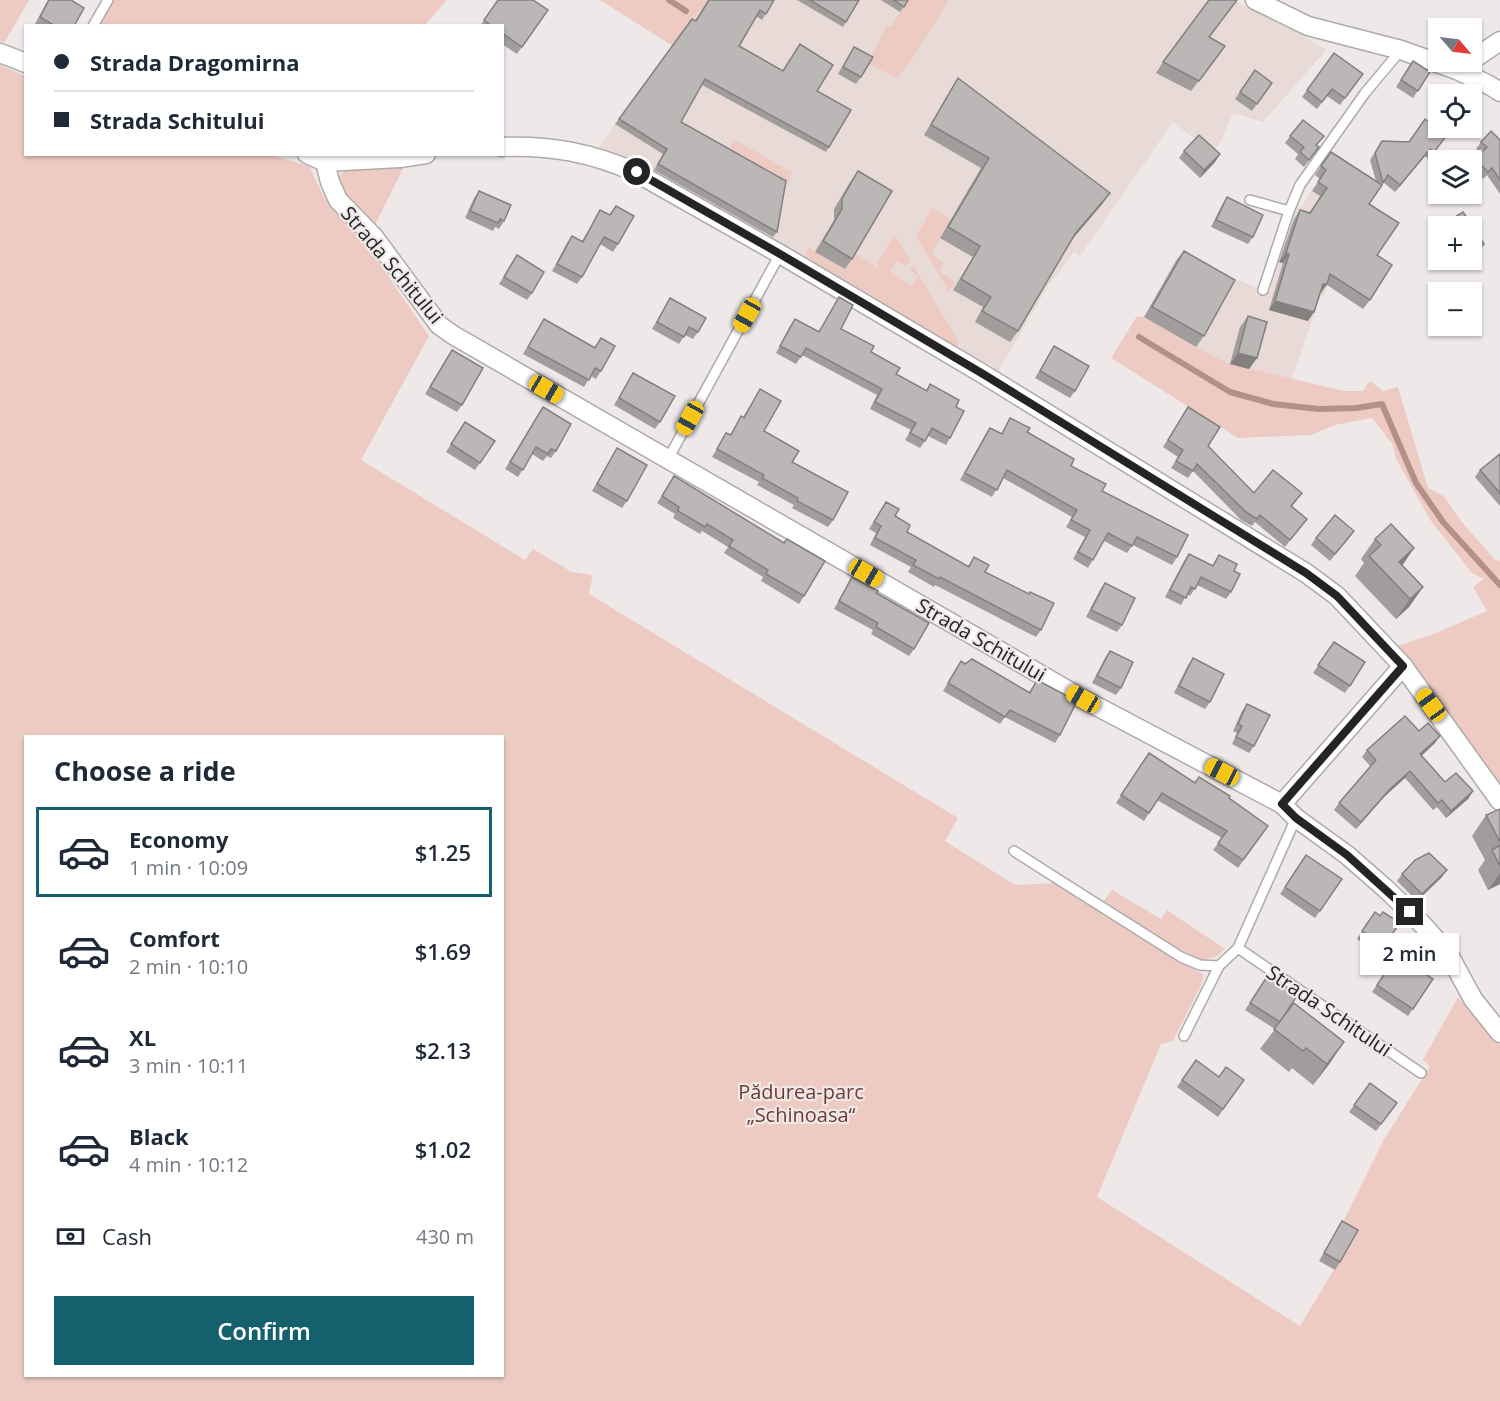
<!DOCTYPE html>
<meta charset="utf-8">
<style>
:root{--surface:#fff;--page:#f2f2f3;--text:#1f2937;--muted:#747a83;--line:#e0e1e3;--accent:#15606d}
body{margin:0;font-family:"Open Sans",sans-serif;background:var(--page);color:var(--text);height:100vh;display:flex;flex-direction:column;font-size:22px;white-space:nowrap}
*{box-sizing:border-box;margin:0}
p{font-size:20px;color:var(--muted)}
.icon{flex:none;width:33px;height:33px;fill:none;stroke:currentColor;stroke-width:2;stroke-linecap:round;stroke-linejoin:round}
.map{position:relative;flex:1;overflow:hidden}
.drawer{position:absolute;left:24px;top:735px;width:480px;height:642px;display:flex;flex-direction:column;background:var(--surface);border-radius:0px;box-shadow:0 2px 4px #0004}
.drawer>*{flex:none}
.hud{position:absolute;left:24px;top:24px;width:480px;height:132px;border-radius:0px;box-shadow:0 2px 4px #0004;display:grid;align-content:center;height:132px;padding:0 30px;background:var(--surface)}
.needle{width:39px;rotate:118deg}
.fabs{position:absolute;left:1428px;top:18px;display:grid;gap:12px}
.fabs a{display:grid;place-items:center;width:54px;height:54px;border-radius:0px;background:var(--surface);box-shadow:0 2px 4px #0004;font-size:30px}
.end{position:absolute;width:27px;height:27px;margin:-14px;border:8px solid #252323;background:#fff;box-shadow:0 0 0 3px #fff}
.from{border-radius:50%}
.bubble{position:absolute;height:42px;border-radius:0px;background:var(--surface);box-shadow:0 2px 4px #0004;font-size:20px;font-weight:600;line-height:42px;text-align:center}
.car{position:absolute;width:18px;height:36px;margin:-18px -9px;border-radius:8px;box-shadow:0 0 4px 2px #0007;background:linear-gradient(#f5c518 24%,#345 0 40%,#f5c518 0 76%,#345 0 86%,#f5c518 0)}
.hud b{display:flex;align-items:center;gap:21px;height:57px;font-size:22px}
.hud b+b{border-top:2px solid var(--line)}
.hud i{width:15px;height:15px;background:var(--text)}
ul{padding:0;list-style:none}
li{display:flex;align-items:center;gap:18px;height:90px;margin:0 12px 9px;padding:0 18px;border:3px solid transparent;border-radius:0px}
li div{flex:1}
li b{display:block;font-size:22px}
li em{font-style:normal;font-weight:600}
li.selected{border-color:var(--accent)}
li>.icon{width:54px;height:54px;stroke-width:1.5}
h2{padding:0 30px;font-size:27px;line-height:72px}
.pay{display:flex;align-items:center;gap:15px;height:66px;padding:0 30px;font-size:22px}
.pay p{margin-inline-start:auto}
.button{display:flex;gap:12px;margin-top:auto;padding:12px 30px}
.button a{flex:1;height:69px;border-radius:0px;background:var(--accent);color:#fff;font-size:24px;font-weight:600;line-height:69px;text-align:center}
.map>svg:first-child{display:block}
.built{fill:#e7dad7}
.green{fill:#edcbc3;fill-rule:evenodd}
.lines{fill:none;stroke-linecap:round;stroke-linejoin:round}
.stream{stroke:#b49088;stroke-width:6}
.lane-casing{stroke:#aeaaa9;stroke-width:12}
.street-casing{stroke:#aeaaa9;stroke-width:21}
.lane{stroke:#fff;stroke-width:9}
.street{stroke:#fff;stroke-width:18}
.wall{fill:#a19d9d}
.shaded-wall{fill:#83807f}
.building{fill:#bbb7b6;stroke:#83807f;stroke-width:1.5}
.route{stroke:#252323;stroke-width:8}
.labels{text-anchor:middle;stroke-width:4.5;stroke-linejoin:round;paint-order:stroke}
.street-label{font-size:20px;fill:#252323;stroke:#eee9e8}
.park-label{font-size:20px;fill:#703c31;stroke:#eee9e8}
</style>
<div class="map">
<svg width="1500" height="1401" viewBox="0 0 1500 1401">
<rect width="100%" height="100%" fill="#eee9e8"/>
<g class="built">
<path d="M708,0H1233L1311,40L1326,50L1263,122L1233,113L1222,139L1213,153L1173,122L1080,256L1074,252L1046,289L997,374L992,365L970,357L805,258L634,161L599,147L688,25Z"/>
<path d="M1329,164L1344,243L1324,296L1320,297L1292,379L1230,364L1196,347L1144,317L1179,254L1256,288L1270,292L1295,207H1301Z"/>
</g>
<g class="green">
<path d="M0,0H29L4,43L0,41Z"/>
<path d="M114,0H447L425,25H99Z"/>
<path d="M600,0H708L673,46Z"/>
<path d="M908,0H949L910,62L897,78L868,64L887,25L891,27Z"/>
<path d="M0,65L25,76L26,154H267L309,166L324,197L364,241L429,336L361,460L525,560L533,549L572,572L593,575L589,594L958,818L945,841L1015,885L1054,883L1145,941L1204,975L1201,985L1173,1041L1161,1044L1097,1197L1300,1326L1354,1236L1341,1226L1383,1141L1430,1066L1423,1060L1458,997L1500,1045V1401H0ZM26,736H502V1376H26Z"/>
<path d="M734,139L791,172V176L788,182L730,148Z"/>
<path d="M405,165L374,227L338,189L337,178L349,167Z"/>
<path d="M932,208L951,220L931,253L943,263L939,271L955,282L949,292L916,236Z"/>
<path d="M893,236L897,238L910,260L905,266L898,261L890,271L911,286L918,276L910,270L913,265L956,337L958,343V350L805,258L808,247L815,252L854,253L878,268L879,265L877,264Z"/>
<path d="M1137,316L1144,317L1196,347L1230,364L1344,391H1363L1370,381L1383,391L1398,387L1428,488L1444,496L1460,520L1496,561L1498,560L1500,562V788L1398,646L1433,634L1487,611L1473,587L1484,579L1472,573L1431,521L1396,459L1393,445L1372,418L1335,425L1311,435L1238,438L1111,358Z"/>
<path d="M1112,890L1161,919L1167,910L1225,949L1218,956L1202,960L1175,947L1102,903Z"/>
</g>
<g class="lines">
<g class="stream">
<path d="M669,0L686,11"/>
<path d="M1139,337L1230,392L1273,404L1319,409L1356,408L1382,404L1416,483L1443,522L1500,585"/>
</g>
<g class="lane-casing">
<g id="lane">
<path d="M93,26L108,0"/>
<path d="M1250,200L1289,211"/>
<path d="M1263,290L1289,211L1300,185L1365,93L1401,50"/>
<path d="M668,459L780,254"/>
<path d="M1014,851L1053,876L1181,957L1200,965L1219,966"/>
<path d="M1238,948L1421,1073"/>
<path d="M1184,1036L1219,966L1238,948L1296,818"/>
</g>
</g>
<g class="street-casing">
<g id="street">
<path d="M1255,0L1308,26L1401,50L1457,70L1489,85L1500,92"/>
<path d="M0,53L26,63"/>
<path d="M1472,60L1500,41"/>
<path d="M502,147C551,145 593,153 637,173L780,254L983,374L1306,573L1337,596L1403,666L1500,801"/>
<path d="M307,154L325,162L400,158L426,154"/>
<path d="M325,162L330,182L338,200L374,237L439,325L453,335L1083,699L1282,804L1296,818L1347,855L1386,889L1422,924L1448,953L1473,999L1500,1033"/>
<path d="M1282,804L1403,666"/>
</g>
</g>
<use href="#lane" class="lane"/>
<use href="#street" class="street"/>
</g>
<g class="wall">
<path d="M48,0H71L74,26H38L35,24Z"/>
<path d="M498,0L548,10L517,54L502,44V26H480Z"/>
<path d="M708,0H774L762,20L756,16L739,46L817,91L829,147L826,152L702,85L681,122L777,232L773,237L654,170L663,154L615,124L692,19L695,21Z"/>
<path d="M797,0H859L843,27Z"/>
<path d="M881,0H908L900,12Z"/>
<path d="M1209,37L1225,46L1191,91L1156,73L1163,62Z"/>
<path d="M854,47L861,77L856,84L838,74Z"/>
<path d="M1334,53L1363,74L1340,105L1327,96L1317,109L1302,97Z"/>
<path d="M1413,61L1430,72L1413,98L1396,87Z"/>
<path d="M1255,70L1272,83L1252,111L1235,99Z"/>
<path d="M958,78L1103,203L1071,241L1018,331L1010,342L975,322L983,307L953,290L973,257L940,238L981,168L924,135L951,89Z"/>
<path d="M1447,135L1429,160L1425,156L1395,192L1383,182L1369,204L1377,255L1370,300L1363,309L1327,285L1320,293L1308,321L1269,310L1283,263L1279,262L1294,219L1300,210L1310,213L1320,196L1312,191L1320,179L1315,175L1331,152L1376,181L1370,160L1382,141L1409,142Z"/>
<path d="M1290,136L1319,147L1304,167L1295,159L1298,154L1285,143Z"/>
<path d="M1500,140V194L1487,175L1483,179L1472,168V164L1481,153L1476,149L1481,142Z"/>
<path d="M1184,151L1220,154L1215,162L1200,178L1179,158Z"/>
<path d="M858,171L852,259L845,269L815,252L834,220V209L850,182Z"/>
<path d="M479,191L504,221L499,229L495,227L493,231L465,218L474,198Z"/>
<path d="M1227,197L1253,237L1248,244L1211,227L1222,205Z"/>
<path d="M616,206L618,244L613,252L600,244L582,277L577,284L552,271L567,243L572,236L582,241L600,210L610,215Z"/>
<path d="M1438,227V242L1434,234Z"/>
<path d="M1184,251L1204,336L1196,347L1144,317L1176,261Z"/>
<path d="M517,255L532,293L527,300L499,284Z"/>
<path d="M1450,260H1467L1455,267Z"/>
<path d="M839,297L841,329L871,352L896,374L926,390L930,384L956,407L950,438L946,445L928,436L920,448L905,440L911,430L870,409L877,395L802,355L796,364L776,353L790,326L795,319L819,331Z"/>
<path d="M670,298L698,332L693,339L685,335L679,344L652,329Z"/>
<path d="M1248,316L1257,358L1249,369L1230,364L1240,327Z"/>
<path d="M544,319L595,347L601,338V371L596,379L591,376L584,387L523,354Z"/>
<path d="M1054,346L1075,391L1070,398L1035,378Z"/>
<path d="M452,350L462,405L457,412L425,394Z"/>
<path d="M633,373L660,422L655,429L614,405Z"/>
<path d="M760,389L764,431L792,462L833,520L828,527L792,508L794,505L757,485L759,482L712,457L726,433L730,435L741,416L743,417Z"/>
<path d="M543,407L556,451L551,458L547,456L543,461L532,454L518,477L505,469Z"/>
<path d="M1188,407L1208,446L1254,493L1297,500L1292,506L1307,519L1285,547L1255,522L1252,526L1241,520L1193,471L1188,478L1171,468L1178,457L1163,447Z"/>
<path d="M1010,418L1102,491L1177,557L1172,565L1133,545L1127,553L1104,541L1088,568L1073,559L1085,537L1066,527L1072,517L1003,478L992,497L960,480L985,435L990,428L1001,434Z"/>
<path d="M465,422L495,441L475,470L446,452Z"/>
<path d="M617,448L627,501L622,508L592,491Z"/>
<path d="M1500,454V506L1475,477L1480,470Z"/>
<path d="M674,476L804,596L799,604L761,581L763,577L724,553L728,547L702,531L700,534L673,518L675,514L657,503Z"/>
<path d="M886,502L895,516L907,532L968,566L974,557L985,572L1041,630L1036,637L935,585L934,587L908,572L911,567L870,545L876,533L869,529Z"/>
<path d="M1316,538H1349L1330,561L1311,545Z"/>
<path d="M1375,539L1414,548L1402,565L1423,587L1409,607L1396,619L1355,576L1364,563L1361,559Z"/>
<path d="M1189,554L1212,566L1219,555L1234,571L1231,592L1226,599L1197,585L1190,596L1187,594L1181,605L1165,597L1184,561Z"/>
<path d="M852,577L876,593L914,649L909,656L871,634L873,630L834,609Z"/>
<path d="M1105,583L1122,625L1117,632L1086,617L1100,590Z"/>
<path d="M1334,642L1365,662L1345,693L1313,673Z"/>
<path d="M1110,651L1121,688L1116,695L1092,683L1105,658Z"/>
<path d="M1193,658L1210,702L1205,709L1174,693L1188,665Z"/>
<path d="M961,661L1029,692L1037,680L1060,735L1055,743L1005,717L1000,724L943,691Z"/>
<path d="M1247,704L1254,746L1249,753L1232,744L1237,733L1233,731L1242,711Z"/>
<path d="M1419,731L1435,743L1421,756L1445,782L1473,791L1468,799L1446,818L1437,807L1433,810L1405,778L1384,797L1356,829L1334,810L1339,803L1371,767L1362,757L1367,750Z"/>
<path d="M1149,753L1195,783L1199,777L1268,826L1238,868L1213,850L1222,838L1157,800L1144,821L1116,803Z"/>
<path d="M1500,809V884L1488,890L1478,870L1485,860L1472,836L1486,815Z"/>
<path d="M1306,855L1342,879L1315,918L1280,894Z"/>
<path d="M1402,874L1442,877L1417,901L1397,881Z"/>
<path d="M1375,912L1380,916L1400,923L1379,954L1357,939Z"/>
<path d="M1397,955L1433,979L1408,1016L1372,992Z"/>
<path d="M1268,975L1281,1021L1330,1063L1313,1085L1292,1068L1289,1072L1260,1049L1275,1029L1245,1010Z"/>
<path d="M1196,1060L1219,1077L1244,1080L1218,1117L1177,1087Z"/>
<path d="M1370,1083L1397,1103L1376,1131L1349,1112Z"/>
<path d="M1342,1221L1340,1262L1335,1270L1319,1261Z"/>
</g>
<g class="shaded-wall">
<path d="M1430,149L1425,156L1395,192L1400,185Z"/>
<path d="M1220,154L1215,162L1200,178L1204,170Z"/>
<path d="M1110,193L1103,203L1067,245L1075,234Z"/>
<path d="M1484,244L1479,252L1472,256V253Z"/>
<path d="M1286,253L1289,254L1283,263L1279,262Z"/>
<path d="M1460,260H1467L1455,267Z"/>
<path d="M1323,284H1327L1321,293H1317Z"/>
<path d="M1275,301L1314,312L1308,321L1269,310Z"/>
<path d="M1238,353L1257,358L1249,369L1230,364Z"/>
<path d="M1414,548L1400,569L1399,562Z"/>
<path d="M1423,587L1409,607L1396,619L1410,599Z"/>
<path d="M1440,736L1435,743L1415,762L1420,754Z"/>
<path d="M1410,771L1405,778L1384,797L1356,829L1361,822L1389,790Z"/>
<path d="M1473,791L1468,799L1446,818L1451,811Z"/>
<path d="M1447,870L1442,877L1417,901L1422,894Z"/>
<path d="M1500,873V884L1488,890Z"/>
<path d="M1344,1042L1330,1063L1313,1085L1327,1064Z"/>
</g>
<g class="building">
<path d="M49,0H71L84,8L74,26H55L40,17Z"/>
<path d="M498,0H533L548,10L522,47L502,33V26H492L484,20Z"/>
<path d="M709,0H774L766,14L760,10L739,46L783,71L800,44L833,65L817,91L851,110L829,147L705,79L681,122L786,181L777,232L658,164L667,149L619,119L692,19L696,21Z"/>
<path d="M810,0H859L846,22Z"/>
<path d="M894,0H908L904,7Z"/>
<path d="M1209,0H1237L1209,37L1225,46L1199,81L1163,62Z"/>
<path d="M854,47L873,57L861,77L843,67Z"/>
<path d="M1334,53L1363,74L1345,98L1332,89L1322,102L1307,90Z"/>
<path d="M1413,61L1430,72L1418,91L1401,80Z"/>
<path d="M1255,70L1272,83L1257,104L1240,92Z"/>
<path d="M958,78L1110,193L1075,234L1018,331L982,311L991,297L961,279L980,246L948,227L989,158L931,125Z"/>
<path d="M1425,119L1447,135L1434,152L1430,149L1400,185L1388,175L1383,183L1375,153L1382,141L1409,142Z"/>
<path d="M1303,120L1324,136L1316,145L1319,147L1309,160L1300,152L1304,147L1290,136Z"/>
<path d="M1491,131L1500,140V180L1492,168L1488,172L1475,159L1487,147L1481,142Z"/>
<path d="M1199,135L1220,154L1204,170L1184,151Z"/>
<path d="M1331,152L1382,185L1369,204L1399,223L1377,255L1392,265L1370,300L1330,274L1327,284H1323L1314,312L1275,301L1289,254L1286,253L1300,210L1310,213L1327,188L1318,182L1326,170L1321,166Z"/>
<path d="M858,171L892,191L852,259L823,241L842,209V199Z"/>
<path d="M479,191L511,205L504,221L500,219L498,223L470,211Z"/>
<path d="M1227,197L1263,215L1253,237L1216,220Z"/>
<path d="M616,206L634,216L618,244L604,237L582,277L557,264L572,236L583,242L600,210L610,215Z"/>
<path d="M1463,212L1484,244L1472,253V226H1440Z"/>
<path d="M1184,251L1235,280L1204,336L1152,307Z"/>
<path d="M517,255L544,272L532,293L504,277Z"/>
<path d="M839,297L853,305L841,329L874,346L871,352L900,368L896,374L927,391L930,384L959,400L956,407L964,411L950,438L932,428L925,441L910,433L916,423L875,402L882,389L806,348L801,357L780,346L795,319L819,332Z"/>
<path d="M670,298L706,318L698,332L689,327L684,337L657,322Z"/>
<path d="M1248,316L1267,322L1257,358L1238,353Z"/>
<path d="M544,319L595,348L601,338L615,346L601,371L595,368L589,380L528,347Z"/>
<path d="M1054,346L1089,366L1075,391L1040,371Z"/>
<path d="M452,350L483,368L462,405L430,387Z"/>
<path d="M633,373L675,396L660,422L619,398Z"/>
<path d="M760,389L781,401L764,431L799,451L792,462L848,492L833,520L797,501L798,498L762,478L764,475L717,449L726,433L731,435L741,416L744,418Z"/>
<path d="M543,407L571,424L556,451L551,449L548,454L536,447L523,470L510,462Z"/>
<path d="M1188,407L1220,427L1208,446L1254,493L1273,470L1302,493L1291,506L1307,519L1290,540L1260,515L1257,519L1246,512L1197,464L1193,471L1176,461L1183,450L1168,440Z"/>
<path d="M1010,418L1030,428L1027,432L1074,459L1071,466L1106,484L1102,491L1188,535L1177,557L1137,537L1132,546L1108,533L1093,560L1078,552L1090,530L1071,520L1077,510L1007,470L997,490L965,473L990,428L1002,434Z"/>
<path d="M465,422L495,441L480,463L451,444Z"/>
<path d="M617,448L647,465L627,501L597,484Z"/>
<path d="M1500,454V493L1480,470Z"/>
<path d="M674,476L784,543L787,539L825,561L804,596L766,574L768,570L729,546L733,540L707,524L705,527L678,511L679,507L662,496Z"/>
<path d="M886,502L899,509L895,516L910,525L907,532L969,567L974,557L989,565L985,572L1029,594L1030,592L1054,603L1041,630L940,577L939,579L913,565L916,560L875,538L881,526L874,522Z"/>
<path d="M1335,515L1354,531L1335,554L1316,538Z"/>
<path d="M1391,524L1414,548L1399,562L1423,587L1410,599L1369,556L1381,545L1375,539Z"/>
<path d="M1189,554L1213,566L1219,555L1237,564L1234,571L1240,574L1231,592L1201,577L1195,589L1191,587L1186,598L1170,590Z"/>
<path d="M852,577L878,591L876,593L929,623L914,649L876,627L878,623L839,601Z"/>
<path d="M1105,583L1135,598L1122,625L1091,610Z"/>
<path d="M1334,642L1365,662L1350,686L1318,665Z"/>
<path d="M1110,651L1133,662L1121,688L1097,676Z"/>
<path d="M1193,658L1224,674L1210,702L1179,686Z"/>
<path d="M972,659L1030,693L1037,680L1077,701L1060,735L1010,710L1005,717L948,683L961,661L965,664Z"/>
<path d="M1247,704L1270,715L1254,746L1236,737L1242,726L1238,724Z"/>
<path d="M1405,716L1419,731L1428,723L1440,736L1420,754L1445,782L1456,773L1473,791L1451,811L1442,800L1438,803L1410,771L1389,790L1361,822L1339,803L1376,760L1367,750Z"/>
<path d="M1149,753L1195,783L1199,777L1230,796L1229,798L1268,826L1243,860L1218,843L1227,831L1162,793L1149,813L1121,795Z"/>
<path d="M1500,809V842L1486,815Z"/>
<path d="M1500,845V866L1492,850Z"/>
<path d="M1429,853L1447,870L1422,894L1402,874L1415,860Z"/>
<path d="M1306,855L1342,879L1320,911L1285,887Z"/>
<path d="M1375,912L1380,916L1383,912L1400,923L1384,946L1362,931Z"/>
<path d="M1397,955L1433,979L1413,1009L1377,985Z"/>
<path d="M1268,975L1298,994L1280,1022L1250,1003Z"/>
<path d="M1294,1003L1344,1042L1327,1064L1306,1048L1303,1051L1274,1029Z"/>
<path d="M1196,1060L1219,1077L1226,1067L1244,1080L1223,1109L1182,1080Z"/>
<path d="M1370,1083L1397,1103L1381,1124L1354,1105Z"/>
<path d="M1342,1221L1358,1230L1340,1262L1324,1253Z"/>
</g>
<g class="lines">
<path class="route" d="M637,172L780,254L983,374L1306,573L1337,596L1403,666L1282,804L1296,818L1347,855L1410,912"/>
</g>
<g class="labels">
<g class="street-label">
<text transform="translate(392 265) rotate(50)" y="7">Strada Schitului</text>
<text transform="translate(981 640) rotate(30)" y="7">Strada Schitului</text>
<text transform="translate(1329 1011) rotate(34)" y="7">Strada Schitului</text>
</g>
<g class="park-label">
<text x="801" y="1099">Pădurea-parc<tspan x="801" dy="23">„Schinoasa“</tspan></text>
</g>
</g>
</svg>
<div class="fabs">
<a><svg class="needle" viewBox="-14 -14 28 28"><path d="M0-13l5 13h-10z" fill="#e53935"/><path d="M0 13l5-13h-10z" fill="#747a83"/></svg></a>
<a><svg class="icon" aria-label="locate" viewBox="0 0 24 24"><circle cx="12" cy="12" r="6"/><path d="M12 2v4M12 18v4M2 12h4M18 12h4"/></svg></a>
<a><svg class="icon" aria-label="layers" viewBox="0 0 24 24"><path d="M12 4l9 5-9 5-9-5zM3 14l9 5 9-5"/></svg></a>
<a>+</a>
<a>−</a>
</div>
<i class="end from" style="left:637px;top:172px"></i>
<i class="end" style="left:1410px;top:912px"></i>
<div class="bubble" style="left:1360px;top:933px;width:99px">2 min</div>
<i class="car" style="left:747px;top:315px;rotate:209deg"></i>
<i class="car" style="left:546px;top:389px;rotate:120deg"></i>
<i class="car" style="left:690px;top:418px;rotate:209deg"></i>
<i class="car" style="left:866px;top:573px;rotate:120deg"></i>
<i class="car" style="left:1083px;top:699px;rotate:300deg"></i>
<i class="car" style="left:1431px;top:705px;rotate:324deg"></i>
<i class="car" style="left:1222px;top:772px;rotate:298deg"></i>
<div class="hud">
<b><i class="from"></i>Strada Dragomirna</b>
<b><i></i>Strada Schitului</b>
</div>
<section class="drawer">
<h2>Choose a ride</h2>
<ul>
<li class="selected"><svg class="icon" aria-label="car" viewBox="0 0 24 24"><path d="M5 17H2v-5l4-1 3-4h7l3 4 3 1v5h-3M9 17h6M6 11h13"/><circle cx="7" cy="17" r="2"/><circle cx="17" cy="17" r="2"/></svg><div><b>Economy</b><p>1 min · 10:09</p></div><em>$1.25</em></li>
<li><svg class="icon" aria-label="car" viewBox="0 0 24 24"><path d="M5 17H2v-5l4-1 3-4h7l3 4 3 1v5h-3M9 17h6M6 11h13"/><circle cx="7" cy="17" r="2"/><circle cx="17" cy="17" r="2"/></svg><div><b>Comfort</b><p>2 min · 10:10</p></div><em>$1.69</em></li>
<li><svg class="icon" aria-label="car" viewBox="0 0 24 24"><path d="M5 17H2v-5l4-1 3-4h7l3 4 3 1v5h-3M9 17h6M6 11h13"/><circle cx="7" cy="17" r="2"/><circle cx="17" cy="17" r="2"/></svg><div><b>XL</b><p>3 min · 10:11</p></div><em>$2.13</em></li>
<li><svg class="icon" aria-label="car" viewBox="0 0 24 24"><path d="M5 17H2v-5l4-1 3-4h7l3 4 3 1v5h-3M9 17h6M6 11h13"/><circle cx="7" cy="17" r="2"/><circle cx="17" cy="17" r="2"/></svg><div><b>Black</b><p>4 min · 10:12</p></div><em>$1.02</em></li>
</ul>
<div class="pay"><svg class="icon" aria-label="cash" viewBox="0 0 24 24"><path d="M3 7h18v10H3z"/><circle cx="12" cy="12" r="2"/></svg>Cash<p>430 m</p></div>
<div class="button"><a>Confirm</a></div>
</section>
</div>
